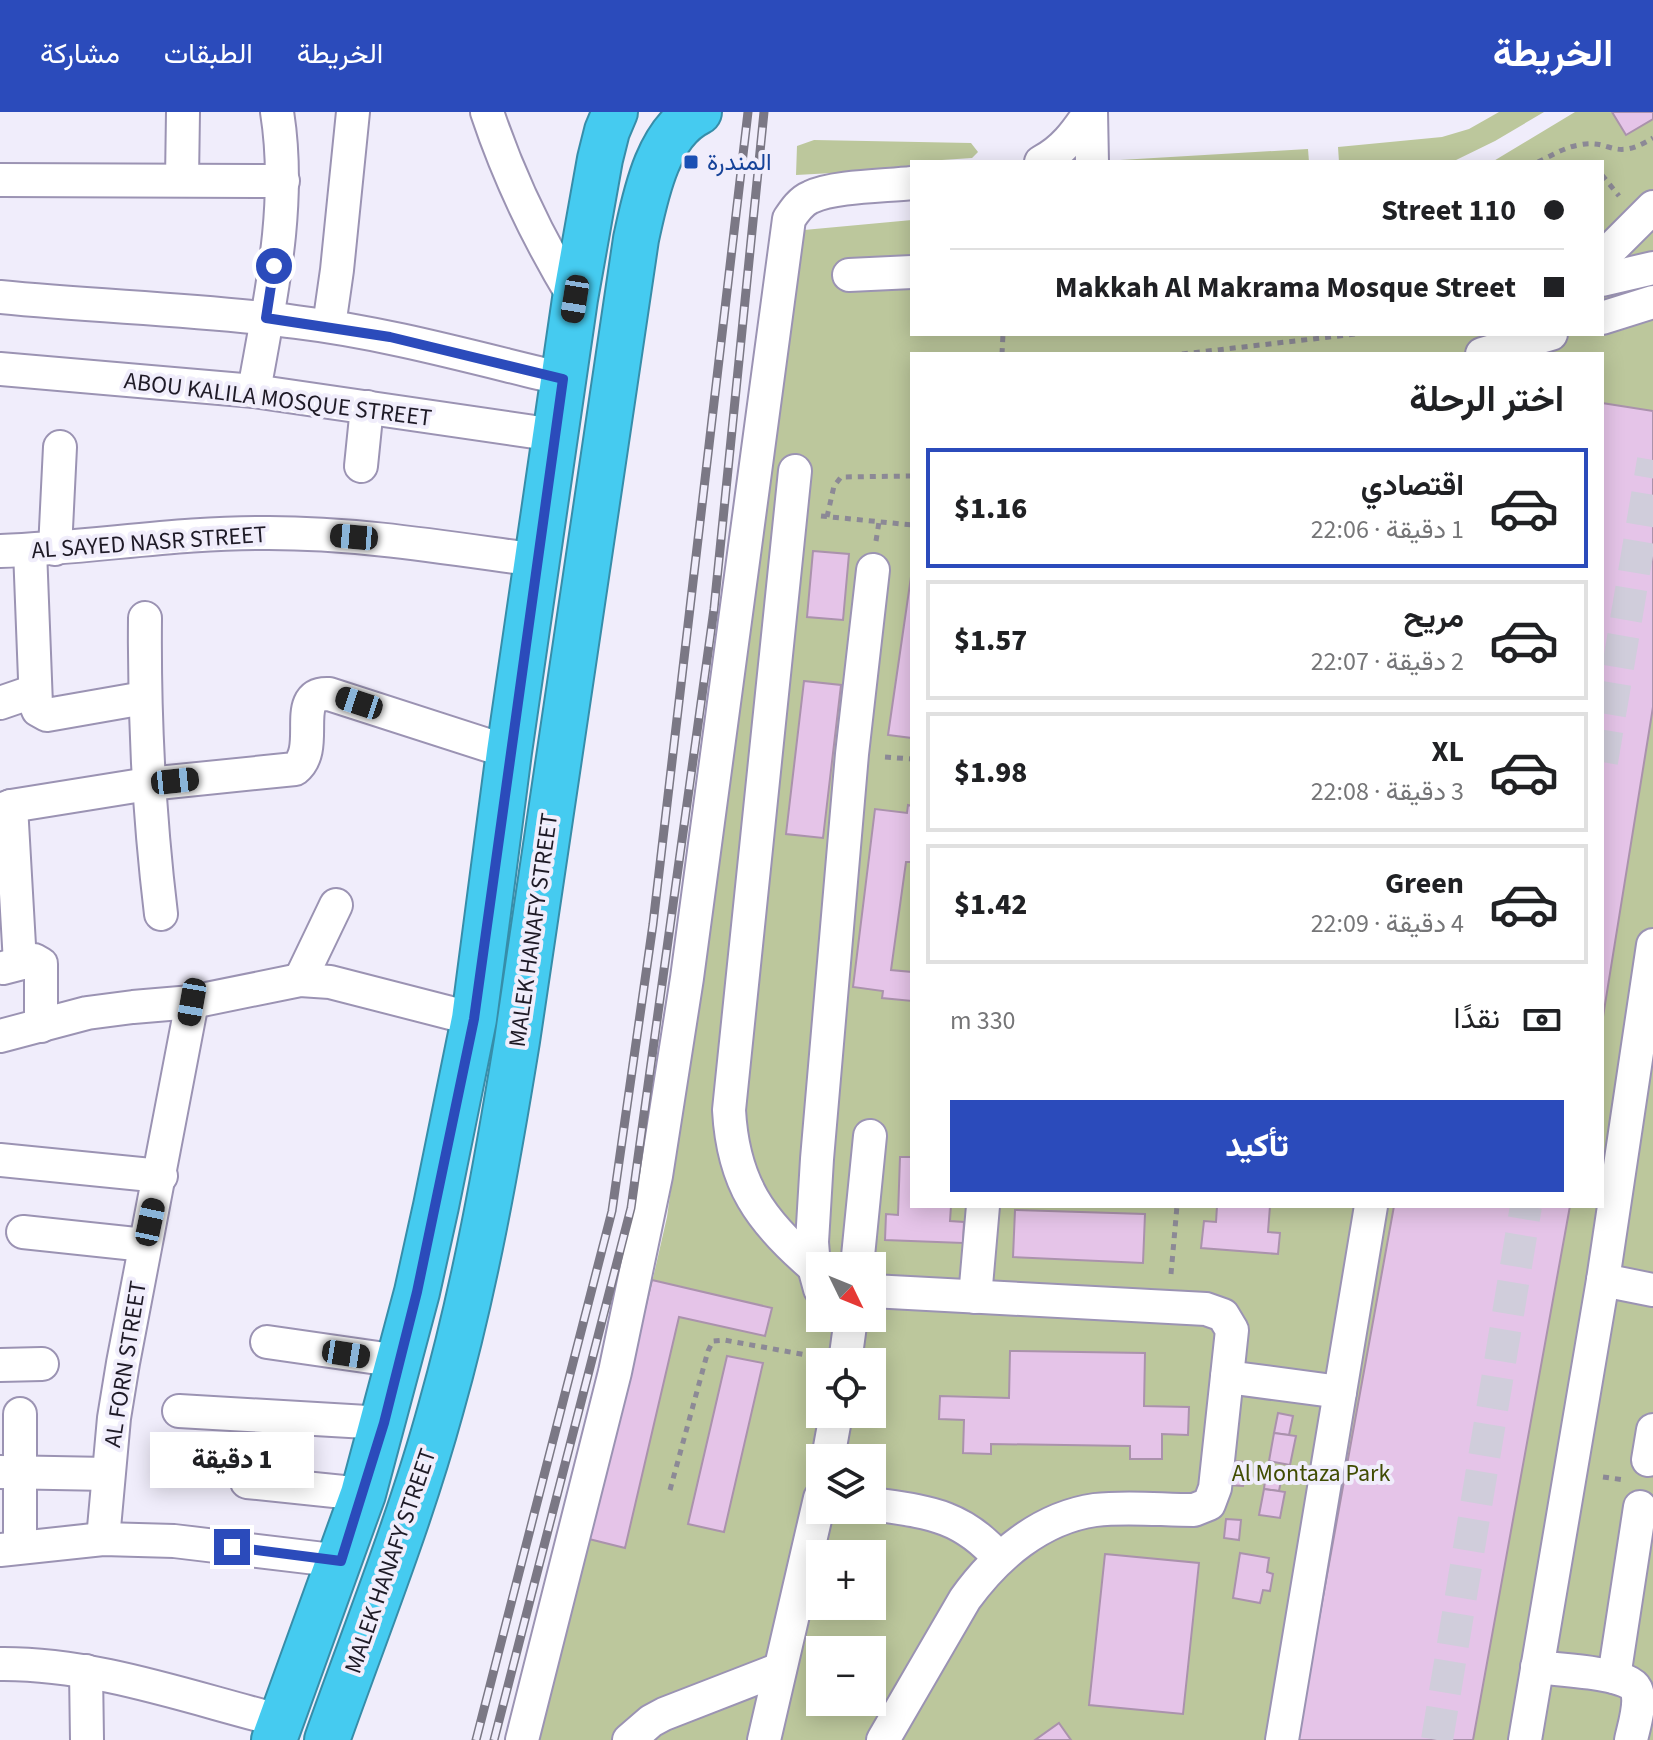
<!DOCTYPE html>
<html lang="ar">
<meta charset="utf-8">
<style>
:root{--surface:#fff;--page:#f6f6f6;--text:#202124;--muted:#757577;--line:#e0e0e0;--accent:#2b4bbb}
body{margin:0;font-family:"Source Sans 3",Vazirmatn,sans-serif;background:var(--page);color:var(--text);direction:rtl;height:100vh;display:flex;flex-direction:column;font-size:30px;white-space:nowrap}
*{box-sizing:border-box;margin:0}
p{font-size:26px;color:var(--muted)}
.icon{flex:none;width:44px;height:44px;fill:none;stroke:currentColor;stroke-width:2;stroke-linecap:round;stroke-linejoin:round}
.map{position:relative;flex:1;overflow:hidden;direction:ltr}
.sheet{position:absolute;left:910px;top:240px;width:694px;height:856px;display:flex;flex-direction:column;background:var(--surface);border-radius:0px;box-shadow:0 4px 20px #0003;direction:rtl}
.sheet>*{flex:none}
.top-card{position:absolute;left:910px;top:48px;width:694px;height:176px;border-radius:0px;box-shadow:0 4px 20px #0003;direction:rtl;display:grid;align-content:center;height:176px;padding:0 40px;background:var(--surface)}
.needle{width:52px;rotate:133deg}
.fabs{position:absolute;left:806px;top:1140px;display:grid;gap:16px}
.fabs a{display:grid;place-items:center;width:80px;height:80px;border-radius:0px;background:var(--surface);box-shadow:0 4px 20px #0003;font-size:40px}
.end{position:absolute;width:36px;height:36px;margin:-18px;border:10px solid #2b4bbb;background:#fff;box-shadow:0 0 0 4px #fff}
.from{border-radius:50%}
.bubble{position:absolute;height:56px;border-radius:0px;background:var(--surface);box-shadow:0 4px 20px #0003;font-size:26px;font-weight:800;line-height:56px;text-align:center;direction:rtl}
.car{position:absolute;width:24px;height:48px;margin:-24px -12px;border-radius:10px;box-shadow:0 0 6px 2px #0007;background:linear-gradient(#222 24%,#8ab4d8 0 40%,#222 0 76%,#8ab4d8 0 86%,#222 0)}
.top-card b{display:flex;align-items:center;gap:28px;height:76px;font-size:30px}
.top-card b+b{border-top:2px solid var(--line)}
.top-card i{width:20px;height:20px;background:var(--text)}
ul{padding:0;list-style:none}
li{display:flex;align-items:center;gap:24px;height:120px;margin:0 16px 12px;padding:0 24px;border:4px solid var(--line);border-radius:0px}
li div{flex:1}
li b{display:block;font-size:30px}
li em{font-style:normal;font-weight:800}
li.on{border-color:var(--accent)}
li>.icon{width:72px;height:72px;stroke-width:1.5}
h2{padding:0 40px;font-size:36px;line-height:96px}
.pay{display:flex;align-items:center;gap:20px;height:88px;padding:0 40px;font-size:30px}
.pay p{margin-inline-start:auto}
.action{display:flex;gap:16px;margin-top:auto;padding:16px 40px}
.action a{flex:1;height:92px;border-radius:0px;background:var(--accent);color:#fff;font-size:32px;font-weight:800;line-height:92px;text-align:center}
header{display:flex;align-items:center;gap:48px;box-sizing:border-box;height:112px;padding:0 40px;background:var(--accent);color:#fff}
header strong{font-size:38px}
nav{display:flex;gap:44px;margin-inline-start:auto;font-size:28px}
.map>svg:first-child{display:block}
.green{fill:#bcc79c;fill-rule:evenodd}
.building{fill:#e5c4e8;stroke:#aa92ac;stroke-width:2}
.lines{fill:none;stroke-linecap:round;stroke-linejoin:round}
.minor-tunnel{stroke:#d0cddb;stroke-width:32;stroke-dasharray:32 16;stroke-linecap:butt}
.minor-casing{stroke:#9b93b3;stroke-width:36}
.highway-casing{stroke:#378da9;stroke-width:48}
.path{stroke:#8c8996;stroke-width:5;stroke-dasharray:6 6;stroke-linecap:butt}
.minor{stroke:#fff;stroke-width:32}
.highway{stroke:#45cbf0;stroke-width:44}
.rail-casing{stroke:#7b7885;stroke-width:9}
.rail{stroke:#f0edfb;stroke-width:6;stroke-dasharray:18;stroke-linecap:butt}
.route{stroke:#2b4bbb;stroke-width:10}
.transit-dot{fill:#1a4fb4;stroke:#f0edfb;stroke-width:3}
.labels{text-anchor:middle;stroke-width:8;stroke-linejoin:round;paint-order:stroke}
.transit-label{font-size:24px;fill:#164399;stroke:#f0edfb;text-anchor:start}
.street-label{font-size:24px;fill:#1e1a26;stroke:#f0edfb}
.park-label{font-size:24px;fill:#404c02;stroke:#f0edfb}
</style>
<header>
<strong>الخريطة</strong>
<nav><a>الخريطة</a><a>الطبقات</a><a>مشاركة</a></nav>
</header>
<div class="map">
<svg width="1653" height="1628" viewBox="0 0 1653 1628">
<rect width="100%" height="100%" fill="#f0edfb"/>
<g class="green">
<path d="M1499,0H1544L1495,29L1452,50H1339L1338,35L1442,25L1469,17Z"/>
<path d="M1575,0H1653V1628H537L634,1249L667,1105L804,118L912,108V222H1602V50H1492ZM912,242H1602V1094H912ZM820,1154H872V1206H820ZM820,1250H872V1302H820ZM820,1346H872V1398H820ZM820,1442H872V1494H820ZM820,1538H872V1590H820Z"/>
<path d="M814,28L971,31L978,40L972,46L912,50V54L870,59L796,63L797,34Z"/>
<path d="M1308,37L1309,50H1118L1120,48Z"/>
</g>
<g class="building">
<path d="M1612,0H1653V7L1626,23Z"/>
<path d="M1602,291L1653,299V595L1602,911Z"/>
<path d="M813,439L849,442L843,508L807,505Z"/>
<path d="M912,458V626L888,623Z"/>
<path d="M804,569L841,573L823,726L786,722Z"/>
<path d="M908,693L912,694V750H906L891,858L912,860V889L882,886L883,879L853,875L875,697L907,701Z"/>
<path d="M900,1045H912V1094H951L950,1109L964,1110L963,1131L885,1128L886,1102L898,1103Z"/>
<path d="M1217,1094H1270L1268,1120L1280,1121L1278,1142L1201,1136L1204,1109L1216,1110Z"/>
<path d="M1394,1094H1570L1473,1628H1297Z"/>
<path d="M1015,1098L1145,1102L1143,1151L1013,1145Z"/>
<path d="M652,1168L772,1196L765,1224L679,1205L625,1436L589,1427Z"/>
<path d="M1010,1239L1145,1241L1144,1294L1189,1295L1188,1323L1162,1322V1347H1130V1334L991,1332V1342L963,1341L964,1308L939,1307L940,1284L1009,1286Z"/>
<path d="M727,1244L763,1251L724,1420L688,1412Z"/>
<path d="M1278,1301L1293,1304L1289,1323L1274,1321Z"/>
<path d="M1274,1321L1296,1324L1290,1353L1269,1349Z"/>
<path d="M1231,1349L1246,1350L1243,1374L1228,1373Z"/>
<path d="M1266,1361L1282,1364L1279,1379L1264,1377Z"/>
<path d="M1264,1377L1285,1380L1280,1406L1259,1403Z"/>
<path d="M1226,1407L1241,1408L1239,1428L1224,1426Z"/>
<path d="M1240,1441L1269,1446L1267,1460L1273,1462L1270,1479L1263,1478L1260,1491L1233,1486Z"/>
<path d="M1105,1442L1199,1451L1183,1602L1089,1593Z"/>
<path d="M1059,1611L1071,1628H1035Z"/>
</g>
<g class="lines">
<g class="minor-tunnel">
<path d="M1602,650L1653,348"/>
<path d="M1437,1628L1526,1094"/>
</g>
<g class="minor-casing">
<g id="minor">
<path d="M487,0C509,66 539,128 575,187"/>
<path d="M1091,0L1092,50"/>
<path d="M1041,50C1063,39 1076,21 1090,0"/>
<path d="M0,68L283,69"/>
<path d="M182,68L183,0"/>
<path d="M1602,146L1653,95"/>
<path d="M849,163L912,160"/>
<path d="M1602,168L1653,156"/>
<path d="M0,185C99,195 198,197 296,210C387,221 475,246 563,267"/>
<path d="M1602,206L1653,190"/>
<path d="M329,214L337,158L353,0"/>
<path d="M1482,242L1551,222"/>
<path d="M0,257L254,279L555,323"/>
<path d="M254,279C270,188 292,93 277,0"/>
<path d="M361,354L367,295"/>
<path d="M795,359L729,998C733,1071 760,1109 814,1155"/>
<path d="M55,437L60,335"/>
<path d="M30,438L36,593L38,598L47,603L144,586"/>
<path d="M0,439C90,436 179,420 269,421C359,421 448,436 537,448"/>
<path d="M145,506C144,605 149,703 161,802"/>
<path d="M0,591L35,579"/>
<path d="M11,694L20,851"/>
<path d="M0,698L11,694L148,672L295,657C322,636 289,580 329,582L509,640"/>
<path d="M3,856L34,848L41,852V914"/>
<path d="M300,868L336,793"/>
<path d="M0,924L87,901L133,895L192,890L300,868L330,870L474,907"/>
<path d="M0,1048L161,1064"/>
<path d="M23,1120L145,1133"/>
<path d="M857,1154L870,1024"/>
<path d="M1603,1168L1653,1178"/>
<path d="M820,1177L814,1155L812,1130L817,1047L852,642L873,458"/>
<path d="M872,1179L1206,1197L1223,1203L1232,1218L1215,1376L1209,1392L1194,1398C1162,1398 1127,1394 1095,1398C1040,1406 996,1444 965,1487L883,1628"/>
<path d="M975,1185L983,1094"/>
<path d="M267,1230L399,1249"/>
<path d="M845,1250L851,1206"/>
<path d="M0,1253L42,1252"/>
<path d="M1227,1265L1340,1280"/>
<path d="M179,1299L384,1311"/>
<path d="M828,1346L836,1302"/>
<path d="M1648,1348L1653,1318"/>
<path d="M0,1360L108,1362"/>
<path d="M247,1370L363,1382"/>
<path d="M872,1392C926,1400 961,1402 999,1446"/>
<path d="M103,1427L114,1306L123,1251L192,890"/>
<path d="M20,1435V1302"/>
<path d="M0,1438L103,1427L174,1429L341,1449"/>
<path d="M0,1552C95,1551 190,1586 282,1609"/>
<path d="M1537,1555C1556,1558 1628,1560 1636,1577C1642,1590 1634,1614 1631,1628"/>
<path d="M86,1559L87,1628"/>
<path d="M1614,1565L1640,1395"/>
<path d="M522,1628L615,1260L656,1064L687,866L789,107C795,98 801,89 811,85C834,74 886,74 912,71"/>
<path d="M629,1628L651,1609L664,1602L780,1557"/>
<path d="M764,1628L820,1386"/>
<path d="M1282,1628L1371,1094"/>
<path d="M1525,1628L1603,1168L1653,833"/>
</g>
</g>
<g class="highway-casing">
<g id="highway">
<path d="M274,1628L363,1382L417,1180L436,1094L474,907L509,640L575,187L600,47L607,19L615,0"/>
<path d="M327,1628C366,1518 410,1409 441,1296C475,1176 497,1052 517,929L636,127C645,86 657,20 699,0"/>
</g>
</g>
<g class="path">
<path d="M1538,50C1551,44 1565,35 1579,33C1612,26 1612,51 1653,26"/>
<path d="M1602,63L1619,84"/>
<path d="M1002,242L1003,222"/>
<path d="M1182,242L1356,222"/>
<path d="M821,404L912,413"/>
<path d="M827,405L834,374L841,365L912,364"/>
<path d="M876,429L879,410"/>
<path d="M885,645L912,647"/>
<path d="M1171,1162L1177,1094"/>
<path d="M1603,1365L1625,1368"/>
<path d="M670,1378L708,1239L713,1229L724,1228L812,1244"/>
</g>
<use href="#minor" class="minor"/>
<use href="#highway" class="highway"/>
<g class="rail-casing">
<g id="rail">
<path d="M476,1628L612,1099L653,812L748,0"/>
<path d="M494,1628L631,1096L714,497L764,0"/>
</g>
</g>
<use href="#rail" class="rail"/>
</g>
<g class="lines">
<path class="route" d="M232,1435L341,1449L384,1311L417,1180L474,907L563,267L390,225L266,206L274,154"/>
</g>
<rect class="transit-dot" x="683" y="42" width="16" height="16" rx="4"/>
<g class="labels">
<g class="transit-label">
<text x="707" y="58">المندرة</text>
</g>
<g class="street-label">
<text transform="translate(278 287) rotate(7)" y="8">ABOU KALILA MOSQUE STREET</text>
<text transform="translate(149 430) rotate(-4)" y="8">AL SAYED NASR STREET</text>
<text transform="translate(533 818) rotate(-82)" y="8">MALEK HANAFY STREET</text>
<text transform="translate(125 1252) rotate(-81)" y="8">AL FORN STREET</text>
<text transform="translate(390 1449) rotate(-71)" y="8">MALEK HANAFY STREET</text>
</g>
<g class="park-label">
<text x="1311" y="1369">Al Montaza Park</text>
</g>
</g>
</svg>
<div class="fabs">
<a><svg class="needle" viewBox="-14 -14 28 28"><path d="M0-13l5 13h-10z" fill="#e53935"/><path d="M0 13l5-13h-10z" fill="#757577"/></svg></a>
<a><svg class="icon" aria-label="locate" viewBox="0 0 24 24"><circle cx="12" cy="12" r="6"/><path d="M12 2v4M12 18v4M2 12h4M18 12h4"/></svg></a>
<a><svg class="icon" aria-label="layers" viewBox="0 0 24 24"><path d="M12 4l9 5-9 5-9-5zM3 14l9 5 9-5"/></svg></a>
<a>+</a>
<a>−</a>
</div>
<i class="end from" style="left:274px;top:154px"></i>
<i class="end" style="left:232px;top:1435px"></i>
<div class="bubble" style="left:150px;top:1320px;width:164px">1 دقيقة</div>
<i class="car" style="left:575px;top:187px;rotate:189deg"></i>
<i class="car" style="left:354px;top:425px;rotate:275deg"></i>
<i class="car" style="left:359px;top:591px;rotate:288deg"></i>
<i class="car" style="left:175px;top:669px;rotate:84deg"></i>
<i class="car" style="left:192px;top:890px;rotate:190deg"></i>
<i class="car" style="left:150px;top:1110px;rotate:12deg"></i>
<i class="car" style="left:346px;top:1242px;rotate:99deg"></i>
<div class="top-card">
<b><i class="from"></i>Street 110</b>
<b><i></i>Makkah Al Makrama Mosque Street</b>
</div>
<section class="sheet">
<h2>اختر الرحلة</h2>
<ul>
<li class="on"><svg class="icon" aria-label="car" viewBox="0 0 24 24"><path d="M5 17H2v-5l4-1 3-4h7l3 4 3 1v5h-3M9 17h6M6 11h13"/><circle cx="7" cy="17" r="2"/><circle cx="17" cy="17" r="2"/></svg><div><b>اقتصادي</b><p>1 دقيقة · 22:06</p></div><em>$1.16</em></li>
<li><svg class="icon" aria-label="car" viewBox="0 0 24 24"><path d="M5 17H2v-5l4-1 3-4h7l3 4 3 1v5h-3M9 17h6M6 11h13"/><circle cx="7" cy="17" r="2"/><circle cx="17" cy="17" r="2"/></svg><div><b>مريح</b><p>2 دقيقة · 22:07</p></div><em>$1.57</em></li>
<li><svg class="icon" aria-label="car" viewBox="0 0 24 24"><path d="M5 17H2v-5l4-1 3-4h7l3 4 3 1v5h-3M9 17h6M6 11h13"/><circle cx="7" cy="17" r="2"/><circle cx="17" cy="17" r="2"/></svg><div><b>XL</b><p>3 دقيقة · 22:08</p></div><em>$1.98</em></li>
<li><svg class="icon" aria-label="car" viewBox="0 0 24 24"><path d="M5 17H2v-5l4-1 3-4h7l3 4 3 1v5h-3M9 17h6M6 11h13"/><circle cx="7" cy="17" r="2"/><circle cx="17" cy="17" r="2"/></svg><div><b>Green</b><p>4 دقيقة · 22:09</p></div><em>$1.42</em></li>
</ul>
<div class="pay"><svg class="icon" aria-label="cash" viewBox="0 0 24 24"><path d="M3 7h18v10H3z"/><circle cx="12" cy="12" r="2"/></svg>نقدًا<p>330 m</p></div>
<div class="action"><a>تأكيد</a></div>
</section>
</div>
